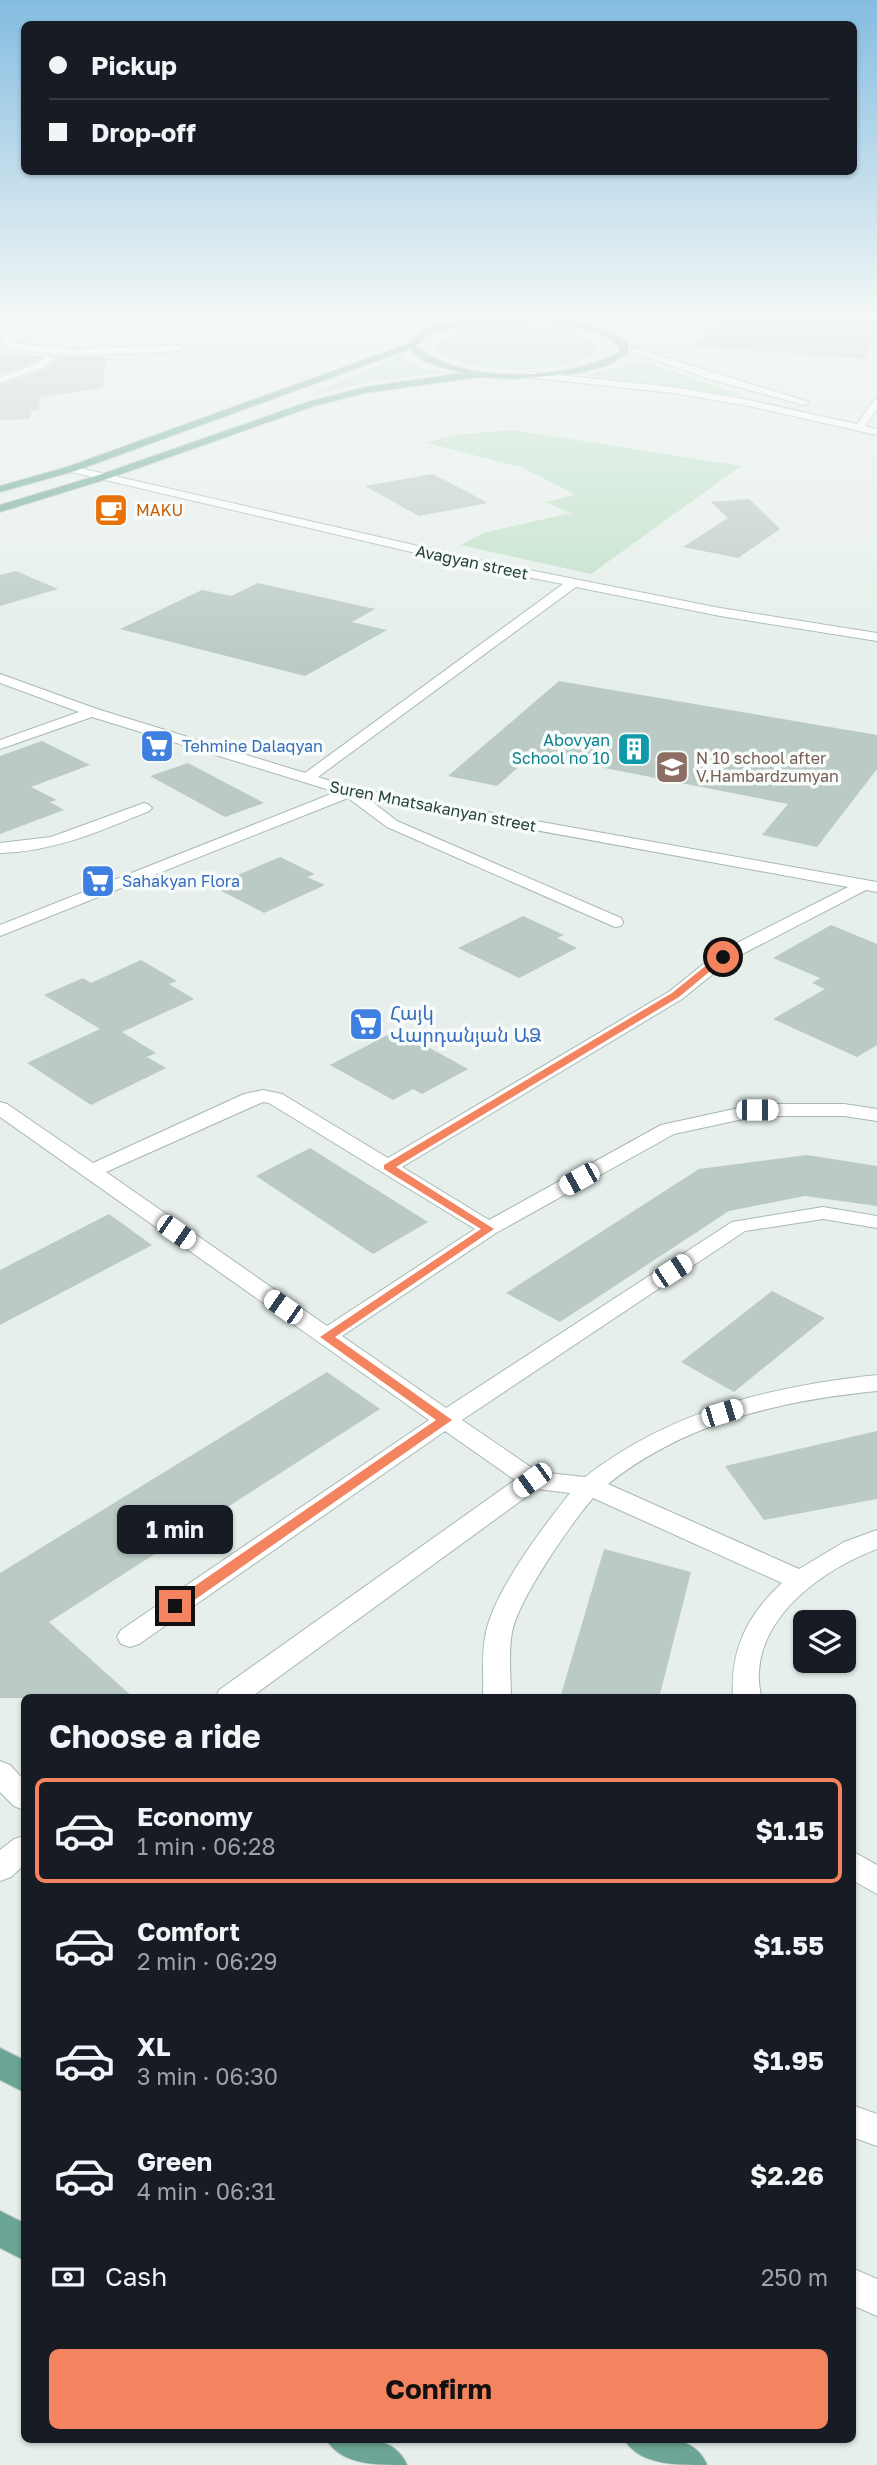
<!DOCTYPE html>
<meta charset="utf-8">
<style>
:root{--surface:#171b24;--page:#20242c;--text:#f1f3f6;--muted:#9ea1a6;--line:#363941;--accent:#f4845f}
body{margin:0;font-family:"Golos Text","Noto Sans Armenian",sans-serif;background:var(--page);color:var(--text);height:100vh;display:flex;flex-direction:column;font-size:26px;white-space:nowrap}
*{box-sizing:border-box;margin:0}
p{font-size:23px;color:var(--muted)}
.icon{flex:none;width:38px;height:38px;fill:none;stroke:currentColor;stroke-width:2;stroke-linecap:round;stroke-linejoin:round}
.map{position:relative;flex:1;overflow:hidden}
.panel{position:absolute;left:21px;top:1694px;width:835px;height:749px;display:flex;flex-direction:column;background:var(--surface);border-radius:10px;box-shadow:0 2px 5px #0004}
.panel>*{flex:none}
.hud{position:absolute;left:21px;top:21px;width:836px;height:154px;border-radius:10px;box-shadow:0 2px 5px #0004;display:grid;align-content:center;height:154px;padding:0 28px;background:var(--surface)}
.controls{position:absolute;left:793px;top:1610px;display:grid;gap:14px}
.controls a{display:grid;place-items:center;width:63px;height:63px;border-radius:10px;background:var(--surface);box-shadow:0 2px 5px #0004;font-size:35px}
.end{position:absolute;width:32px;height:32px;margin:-16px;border:9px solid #f4845f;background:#111;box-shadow:0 0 0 4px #111}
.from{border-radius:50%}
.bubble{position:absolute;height:49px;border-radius:10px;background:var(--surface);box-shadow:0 2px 5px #0004;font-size:23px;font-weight:700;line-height:49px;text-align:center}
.car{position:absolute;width:21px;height:42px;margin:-21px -10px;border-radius:9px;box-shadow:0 0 5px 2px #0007;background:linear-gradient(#fff 24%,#345 0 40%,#fff 0 76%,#345 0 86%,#fff 0)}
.hud b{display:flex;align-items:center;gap:24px;height:66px;font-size:26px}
.hud b+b{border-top:2px solid var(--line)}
.hud i{width:18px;height:18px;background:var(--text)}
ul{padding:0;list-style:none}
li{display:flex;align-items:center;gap:21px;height:105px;margin:0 14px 10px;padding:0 14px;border:4px solid transparent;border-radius:10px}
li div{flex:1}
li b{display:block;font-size:26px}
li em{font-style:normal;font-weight:700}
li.active{border-color:var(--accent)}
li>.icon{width:63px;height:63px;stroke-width:1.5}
h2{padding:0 28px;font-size:32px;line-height:84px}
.pay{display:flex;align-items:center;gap:18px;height:77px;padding:0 28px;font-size:26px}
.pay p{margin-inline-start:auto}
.action{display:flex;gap:14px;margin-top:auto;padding:14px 28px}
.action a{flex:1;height:80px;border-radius:10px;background:var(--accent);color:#111;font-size:28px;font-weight:700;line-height:80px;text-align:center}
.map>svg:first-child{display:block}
.green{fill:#bfe0c8}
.building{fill:#bbcac4}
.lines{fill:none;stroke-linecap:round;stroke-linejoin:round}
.minor-casing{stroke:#a8b8b2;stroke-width:2}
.major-casing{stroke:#c2cac8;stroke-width:2}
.minor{fill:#fff;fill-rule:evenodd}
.major{fill:#6aa596;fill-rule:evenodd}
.route{fill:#f4845f}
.labels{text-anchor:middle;stroke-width:7;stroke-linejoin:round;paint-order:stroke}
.far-food-label{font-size:16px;fill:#c56008;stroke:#f7fbf9;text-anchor:start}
.far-street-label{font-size:16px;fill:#24423a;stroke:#f7fbf9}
.far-culture-label{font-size:16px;fill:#0d838f;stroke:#f7fbf9;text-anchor:end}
.far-shop-label{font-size:16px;fill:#366cbe;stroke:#f7fbf9;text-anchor:start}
.far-education-label{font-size:16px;fill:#785e54;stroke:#f7fbf9;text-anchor:start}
.shop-label{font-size:19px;fill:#366cbe;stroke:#f7fbf9;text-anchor:start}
</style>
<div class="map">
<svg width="877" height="2465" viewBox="0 0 877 2465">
<rect width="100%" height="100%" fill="#e6efeb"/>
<g class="green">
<path d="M505,327C535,327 575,325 598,346L597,353C561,375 473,375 438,351L437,344C456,329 482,329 505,327Z"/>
<path d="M399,356L414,366L445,373L378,380L310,395Z"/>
<path d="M644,361L750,398L587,375Z"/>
<path d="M513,430L741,466L591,574L461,545L483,533L571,513L545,502L576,495L521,467L427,443L452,435Z"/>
</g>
<g class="building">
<path d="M719,316H877V337L863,359L693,346Z"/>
<path d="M44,355L35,362L0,374V357Z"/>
<path d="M57,356L106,357L103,388L41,397L38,410H32L30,419L0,420V385L43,370L57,360Z"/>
<path d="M433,474L488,503L419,516L365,486Z"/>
<path d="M749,499L780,529L738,558L683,547L728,518L711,502Z"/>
<path d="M16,571L58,589L0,606V575Z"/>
<path d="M258,583L375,609L352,622L387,630L305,676L120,629L202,590L231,596Z"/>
<path d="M559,681L877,735V769L817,847L762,835L788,804L533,754L497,786L448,776Z"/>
<path d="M42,741L90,765L31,787L57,800L50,802L64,810L0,834V756Z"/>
<path d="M188,763L264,803L225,817L150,776Z"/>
<path d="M280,857L315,874L307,877L325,885L264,913L212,886Z"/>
<path d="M523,916L564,935L557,938L577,948L519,978L458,948Z"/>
<path d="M831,925L877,944V1045L857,1057L773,1019L825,989L812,983L820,978L773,958Z"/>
<path d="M141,960L177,981L169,984L194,999L122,1032L156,1053L147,1057L166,1068L91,1105L27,1063L100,1029L44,995L83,978L91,983Z"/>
<path d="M397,1030L468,1069L422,1094L413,1089L393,1100L330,1065Z"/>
<path d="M310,1148L428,1222L373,1254L256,1176Z"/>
<path d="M807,1155L877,1166V1206L805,1196L729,1211L560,1322L506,1293L699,1169Z"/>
<path d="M109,1214L152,1245L0,1325V1270Z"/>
<path d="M772,1291L825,1318L734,1392L681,1362Z"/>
<path d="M327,1372L380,1409L49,1622L134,1698H0V1573Z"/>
<path d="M877,1431V1499L764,1520L725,1466Z"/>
<path d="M604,1549L691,1572L659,1698H560Z"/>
</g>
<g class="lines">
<g class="minor-casing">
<g id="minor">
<path d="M102,316H117L47,331L0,333V327L47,325Z"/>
<path d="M0,337L13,339V343L71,349L180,345L184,348L180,351C122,354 62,359 4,347Z"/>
<path d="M622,344L809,402L804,405L709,379L622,348Z"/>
<path d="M47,356L55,358L42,368L0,383V377L36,364Z"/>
<path d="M529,372L673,387L749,400L857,424L874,400L877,399V409L865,426L877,429V435L749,406L673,393L526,377V373Z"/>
<path d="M71,466L479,560L720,608L877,633V641L720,616L576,587L318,777L352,788L877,882V892L866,890L729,961L682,999L402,1167L489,1220L661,1125L757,1104H844L877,1109V1121L844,1116H757L674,1134L496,1233L342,1336L446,1408L732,1222L823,1207L877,1216V1228L823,1219L745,1231L462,1420L538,1472L585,1477C670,1411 771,1386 877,1375V1391C779,1401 686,1422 608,1484L799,1569L844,1542L877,1530V1549C827,1568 763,1611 759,1671C758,1679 760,1689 761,1698H733C730,1650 747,1615 782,1583L593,1498C570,1525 519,1598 512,1632C508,1654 511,1676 511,1698H483C484,1676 481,1653 486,1632C495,1590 543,1527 570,1493L537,1489L250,1698H216L219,1690L515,1480L445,1431L139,1644L130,1647L121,1644L117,1637L121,1630L429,1420L0,1117V1102L7,1104L93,1163L244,1094L263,1090L282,1094L388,1158L670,991L717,953L848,887L370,800L397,821L621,918L623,922L621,926L615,927L387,827L348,798L0,936V925L336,792L92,717L0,749V740L79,712L0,683V674L97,709L305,773L563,584L479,568L67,471L66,469ZM263,1102L269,1103L475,1229L327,1326L106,1172Z"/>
<path d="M144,803L149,805L152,808L149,811C101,831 53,852 0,853V843L51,837Z"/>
<path d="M0,1761L10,1765L24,1780V1810L14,1806L0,1792Z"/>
<path d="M24,1836V1865L11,1877L0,1881V1850L14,1839Z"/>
<path d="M852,1851L877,1865V1894L852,1880Z"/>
<path d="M852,2105L877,2114V2146L852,2137Z"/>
<path d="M852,2268L877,2279V2316L852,2305Z"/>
</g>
</g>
<g class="major-casing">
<g id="major">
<path d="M512,318C552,318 596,318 628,344V353L609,365L580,373L514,379L479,377L365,393L314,406L107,479L0,512V505L99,475L308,402L365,387L462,373L423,361L410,349L75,471L0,492V486L67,467L408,344C431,316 480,319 512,318ZM488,324C531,322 586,318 620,347V352C568,380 462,386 416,346C432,326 465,326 488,324Z"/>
<path d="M0,2048L24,2060V2092L0,2080Z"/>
<path d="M0,2211L24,2223V2260L0,2248Z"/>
<path d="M327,2440C356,2437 394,2434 407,2465C377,2465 341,2465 327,2440Z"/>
<path d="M625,2440C655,2437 694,2433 707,2465C677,2465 639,2465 625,2440Z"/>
</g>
</g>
<use href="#minor" class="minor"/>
<use href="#major" class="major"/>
</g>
<linearGradient id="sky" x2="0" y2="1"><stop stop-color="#84bce0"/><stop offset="0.48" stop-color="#f4f8f6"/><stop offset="1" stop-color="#f4f8f6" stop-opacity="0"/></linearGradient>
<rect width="877" height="661" fill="url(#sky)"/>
<path class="route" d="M719,955L727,957L679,997L396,1167L494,1229L335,1337L452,1420L180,1610H170V1603L436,1420L320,1337L481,1229L384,1169V1165L672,993Z"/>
<defs>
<g id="cafe-square" transform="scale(1.75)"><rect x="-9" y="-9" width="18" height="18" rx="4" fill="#e8710a" stroke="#f7fbf9"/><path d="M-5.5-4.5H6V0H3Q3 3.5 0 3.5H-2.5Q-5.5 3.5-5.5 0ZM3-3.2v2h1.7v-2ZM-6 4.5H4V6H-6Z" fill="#fff"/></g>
<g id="supermarket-square" transform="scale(1.75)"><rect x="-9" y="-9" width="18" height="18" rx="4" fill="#3f7fe0" stroke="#f7fbf9"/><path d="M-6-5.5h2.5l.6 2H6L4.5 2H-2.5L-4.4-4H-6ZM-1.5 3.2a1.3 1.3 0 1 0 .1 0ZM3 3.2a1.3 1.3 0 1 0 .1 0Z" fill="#fff"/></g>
<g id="building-square" transform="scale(1.75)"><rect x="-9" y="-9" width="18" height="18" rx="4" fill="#0f9aa8" stroke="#f7fbf9"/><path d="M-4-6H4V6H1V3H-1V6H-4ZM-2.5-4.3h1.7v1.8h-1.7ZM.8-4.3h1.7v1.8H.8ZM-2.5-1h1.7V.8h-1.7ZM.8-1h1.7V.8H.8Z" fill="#fff"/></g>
<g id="school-square" transform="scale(1.75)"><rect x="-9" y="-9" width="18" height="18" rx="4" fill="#8d6e63" stroke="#f7fbf9"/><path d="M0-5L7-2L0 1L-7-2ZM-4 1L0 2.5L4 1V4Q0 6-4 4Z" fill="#fff"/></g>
</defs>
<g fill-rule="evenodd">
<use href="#cafe-square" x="111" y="510"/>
<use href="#supermarket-square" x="157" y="746"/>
<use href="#building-square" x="634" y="749"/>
<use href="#school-square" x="672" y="767"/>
<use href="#supermarket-square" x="98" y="881"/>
<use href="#supermarket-square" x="366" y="1024"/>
</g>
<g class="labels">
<g class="far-food-label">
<text x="136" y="516">MAKU</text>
</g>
<g class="far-street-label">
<text transform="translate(472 562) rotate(12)" y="6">Avagyan street</text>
<text transform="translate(433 806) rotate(11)" y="6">Suren Mnatsakanyan street</text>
</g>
<g class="far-culture-label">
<text x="610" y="746">Abovyan<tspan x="610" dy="18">School no 10</tspan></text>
</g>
<g class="far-shop-label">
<text x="182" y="752">Tehmine Dalaqyan</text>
<text x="122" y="887">Sahakyan Flora</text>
</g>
<g class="far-education-label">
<text x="696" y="764">N 10 school after<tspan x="696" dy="18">V.Hambardzumyan</tspan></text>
</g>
<g class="shop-label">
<text x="390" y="1020">Հայկ<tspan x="390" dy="22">Վարդանյան ԱՁ</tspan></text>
</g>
</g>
</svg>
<div class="controls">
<a><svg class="icon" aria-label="layers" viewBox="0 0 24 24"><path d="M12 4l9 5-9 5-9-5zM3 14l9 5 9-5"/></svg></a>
</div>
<i class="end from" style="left:723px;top:957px"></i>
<i class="end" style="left:175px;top:1606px"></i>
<div class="bubble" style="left:117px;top:1505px;width:116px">1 min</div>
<i class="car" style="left:757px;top:1110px;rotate:90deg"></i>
<i class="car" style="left:579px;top:1179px;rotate:241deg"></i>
<i class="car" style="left:176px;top:1232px;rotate:125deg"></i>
<i class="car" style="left:672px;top:1271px;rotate:57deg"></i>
<i class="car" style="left:283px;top:1307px;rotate:305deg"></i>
<i class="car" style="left:722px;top:1413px;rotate:73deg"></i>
<i class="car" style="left:532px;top:1480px;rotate:234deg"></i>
<div class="hud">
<b><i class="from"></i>Pickup</b>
<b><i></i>Drop-off</b>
</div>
<section class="panel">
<h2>Choose a ride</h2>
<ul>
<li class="active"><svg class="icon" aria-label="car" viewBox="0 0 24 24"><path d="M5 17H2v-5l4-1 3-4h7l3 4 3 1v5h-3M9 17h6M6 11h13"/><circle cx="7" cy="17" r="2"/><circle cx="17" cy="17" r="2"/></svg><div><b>Economy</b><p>1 min · 06:28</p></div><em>$1.15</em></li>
<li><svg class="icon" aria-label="car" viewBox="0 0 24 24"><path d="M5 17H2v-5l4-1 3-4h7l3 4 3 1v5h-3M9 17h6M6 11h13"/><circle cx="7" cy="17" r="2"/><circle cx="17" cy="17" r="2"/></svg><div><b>Comfort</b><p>2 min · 06:29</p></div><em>$1.55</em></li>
<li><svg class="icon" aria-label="car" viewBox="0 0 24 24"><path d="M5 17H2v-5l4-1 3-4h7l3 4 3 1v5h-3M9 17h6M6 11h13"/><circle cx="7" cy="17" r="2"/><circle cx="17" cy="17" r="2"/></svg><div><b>XL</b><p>3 min · 06:30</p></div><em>$1.95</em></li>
<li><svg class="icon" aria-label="car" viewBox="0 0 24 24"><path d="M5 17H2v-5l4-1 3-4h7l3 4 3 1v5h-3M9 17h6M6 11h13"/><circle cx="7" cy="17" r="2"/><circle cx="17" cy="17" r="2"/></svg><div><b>Green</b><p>4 min · 06:31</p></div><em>$2.26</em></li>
</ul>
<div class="pay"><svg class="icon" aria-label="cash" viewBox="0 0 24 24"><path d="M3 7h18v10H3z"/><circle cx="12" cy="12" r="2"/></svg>Cash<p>250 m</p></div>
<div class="action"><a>Confirm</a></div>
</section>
</div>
